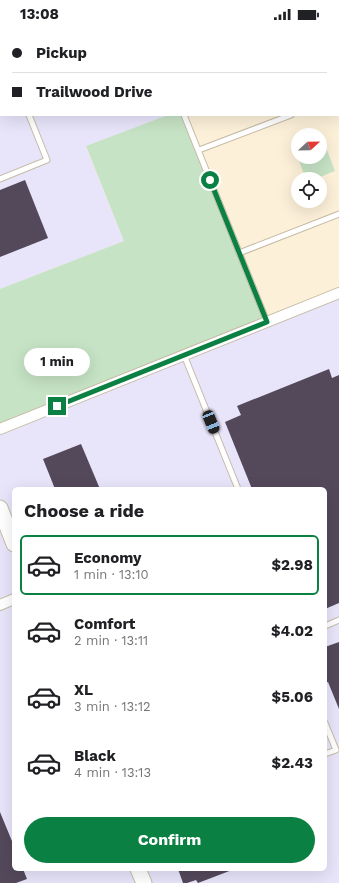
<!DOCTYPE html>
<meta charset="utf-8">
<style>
:root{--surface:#fff;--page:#f2f2f2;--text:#202124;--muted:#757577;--line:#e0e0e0;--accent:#0b8043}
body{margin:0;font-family:"Work Sans",sans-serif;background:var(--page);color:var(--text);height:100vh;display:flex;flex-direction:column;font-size:15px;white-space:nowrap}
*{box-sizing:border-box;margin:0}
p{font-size:13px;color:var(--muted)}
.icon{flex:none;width:22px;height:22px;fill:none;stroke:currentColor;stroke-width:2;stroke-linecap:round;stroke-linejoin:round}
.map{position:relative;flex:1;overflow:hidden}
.panel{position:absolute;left:12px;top:459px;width:315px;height:384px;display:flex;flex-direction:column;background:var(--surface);border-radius:6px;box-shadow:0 4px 16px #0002}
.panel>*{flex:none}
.banner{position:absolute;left:0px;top:0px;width:339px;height:88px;box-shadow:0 4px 16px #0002;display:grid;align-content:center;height:88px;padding:0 12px;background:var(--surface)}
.needle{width:26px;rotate:68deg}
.controls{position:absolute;left:291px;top:100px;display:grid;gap:8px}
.controls a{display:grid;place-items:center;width:36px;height:36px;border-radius:50%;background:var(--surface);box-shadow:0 4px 16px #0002;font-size:20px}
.end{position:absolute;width:18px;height:18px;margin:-9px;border:5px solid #0b8043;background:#fff;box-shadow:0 0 0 2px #fff}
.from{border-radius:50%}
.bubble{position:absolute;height:28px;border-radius:14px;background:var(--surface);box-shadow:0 4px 16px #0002;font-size:13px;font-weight:700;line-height:28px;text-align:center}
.car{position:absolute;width:12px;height:24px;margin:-12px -6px;border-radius:5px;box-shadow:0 0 3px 1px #0007;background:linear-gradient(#222 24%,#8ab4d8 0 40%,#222 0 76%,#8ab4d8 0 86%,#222 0)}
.banner b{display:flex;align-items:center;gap:14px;height:38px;font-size:15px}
.banner b+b{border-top:1px solid var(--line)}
.banner i{width:10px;height:10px;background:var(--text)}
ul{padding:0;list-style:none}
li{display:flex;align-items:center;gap:12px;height:60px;margin:0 8px 6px;padding:0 4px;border:2px solid transparent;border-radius:6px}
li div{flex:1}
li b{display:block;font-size:15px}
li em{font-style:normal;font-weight:700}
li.on{border-color:var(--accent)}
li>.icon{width:36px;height:36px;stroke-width:1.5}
h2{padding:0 12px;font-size:18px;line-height:48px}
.cta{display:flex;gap:8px;margin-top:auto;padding:8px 12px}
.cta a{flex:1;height:46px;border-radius:24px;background:var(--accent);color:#fff;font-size:16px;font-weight:700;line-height:46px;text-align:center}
.status{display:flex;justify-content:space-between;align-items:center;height:28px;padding:0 20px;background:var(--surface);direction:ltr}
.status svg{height:11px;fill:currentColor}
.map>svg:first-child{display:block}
.commercial{fill:#e8e5fb;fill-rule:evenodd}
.green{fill:#c6e3c5}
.building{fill:#54495b}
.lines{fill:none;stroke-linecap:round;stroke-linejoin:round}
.lane-casing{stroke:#c6bba5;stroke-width:7}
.street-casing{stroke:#c6bba5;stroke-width:12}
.secondary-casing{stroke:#c6bba5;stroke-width:17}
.lane{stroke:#fff;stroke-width:5}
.street{stroke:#fff;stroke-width:10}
.secondary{stroke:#fff;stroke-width:15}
.route{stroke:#0b8043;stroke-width:5}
</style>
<div class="status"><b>13:08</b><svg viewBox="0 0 49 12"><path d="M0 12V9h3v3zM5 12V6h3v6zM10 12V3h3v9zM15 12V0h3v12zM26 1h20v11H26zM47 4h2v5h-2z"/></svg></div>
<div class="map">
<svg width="339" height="855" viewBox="0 0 339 855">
<rect width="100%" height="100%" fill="#fcf0d9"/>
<g class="commercial">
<path d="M0,0H264L265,1H1V87H168L86,119L124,213L0,261Z"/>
<path d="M339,265V855H0V401ZM14,461H325V841H14Z"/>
</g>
<g class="green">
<path d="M168,87H184L267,294L0,401V261L124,213L86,118Z"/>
<path d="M325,117L335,143L315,151H306L297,128L320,129V119Z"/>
</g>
<g class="building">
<path d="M25,152L48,210L0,229V162Z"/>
<path d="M329,341L332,350L339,347V575L325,581V461H252L225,394L241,387L237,378Z"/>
<path d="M81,416L100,461H55L43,431Z"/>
<path d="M339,614V681L328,654L325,655V619Z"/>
<path d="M0,784L14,818V841H23L27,851L16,855H0Z"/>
<path d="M178,841H232V842L198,855L196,852L187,855H183Z"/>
</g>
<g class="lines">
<g class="lane-casing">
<g id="lane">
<path d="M211,0V1"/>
<path d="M221,0V1"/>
<path d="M274,0V1"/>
<path d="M294,1L297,0"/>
<path d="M0,13L1,15"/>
<path d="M338,68H339"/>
<path d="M184,87L267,294"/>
<path d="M199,122L291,87"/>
<path d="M0,151L47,132L29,87"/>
<path d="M239,225L339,186"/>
<path d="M184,327L238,461"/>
<path d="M325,598L339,592"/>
<path d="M325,695L336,722L325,726"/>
</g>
</g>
<g class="street-casing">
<g id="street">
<path d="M0,401L339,265"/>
<path d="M0,577L14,571"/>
</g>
</g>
<g class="secondary-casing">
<g id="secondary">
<path d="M0,480L14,516"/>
<path d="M138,841L144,855"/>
</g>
</g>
<use href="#lane" class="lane"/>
<use href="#street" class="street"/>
<use href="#secondary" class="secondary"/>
</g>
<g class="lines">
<path class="route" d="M57,378L267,294L210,152"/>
</g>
</svg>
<div class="controls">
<a><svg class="needle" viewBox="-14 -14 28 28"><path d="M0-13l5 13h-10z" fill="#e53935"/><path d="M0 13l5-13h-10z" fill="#757577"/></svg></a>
<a><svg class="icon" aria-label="locate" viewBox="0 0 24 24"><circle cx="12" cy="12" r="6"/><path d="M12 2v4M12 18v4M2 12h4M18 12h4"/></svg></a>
</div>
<i class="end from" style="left:210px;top:152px"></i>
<i class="end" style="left:57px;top:378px"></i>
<div class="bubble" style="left:24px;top:320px;width:66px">1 min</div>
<i class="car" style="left:211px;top:394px;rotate:158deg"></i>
<div class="banner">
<b><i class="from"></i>Pickup</b>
<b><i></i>Trailwood Drive</b>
</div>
<section class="panel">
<h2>Choose a ride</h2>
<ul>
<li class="on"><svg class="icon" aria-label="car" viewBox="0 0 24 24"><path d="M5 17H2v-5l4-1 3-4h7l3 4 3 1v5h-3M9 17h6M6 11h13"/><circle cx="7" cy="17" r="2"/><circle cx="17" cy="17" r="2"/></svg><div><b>Economy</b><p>1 min · 13:10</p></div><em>$2.98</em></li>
<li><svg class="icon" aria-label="car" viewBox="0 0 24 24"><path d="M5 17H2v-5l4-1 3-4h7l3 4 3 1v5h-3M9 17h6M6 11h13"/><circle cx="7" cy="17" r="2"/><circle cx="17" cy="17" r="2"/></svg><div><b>Comfort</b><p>2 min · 13:11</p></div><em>$4.02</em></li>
<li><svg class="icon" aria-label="car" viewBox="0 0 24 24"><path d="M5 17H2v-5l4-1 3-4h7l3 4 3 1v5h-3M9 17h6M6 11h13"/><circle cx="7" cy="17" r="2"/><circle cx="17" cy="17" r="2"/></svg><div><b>XL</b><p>3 min · 13:12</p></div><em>$5.06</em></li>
<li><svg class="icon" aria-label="car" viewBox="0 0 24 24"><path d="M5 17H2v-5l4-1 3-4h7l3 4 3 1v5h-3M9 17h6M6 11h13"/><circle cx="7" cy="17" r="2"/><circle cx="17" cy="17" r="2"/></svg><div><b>Black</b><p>4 min · 13:13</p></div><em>$2.43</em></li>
</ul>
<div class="cta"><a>Confirm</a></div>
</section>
</div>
